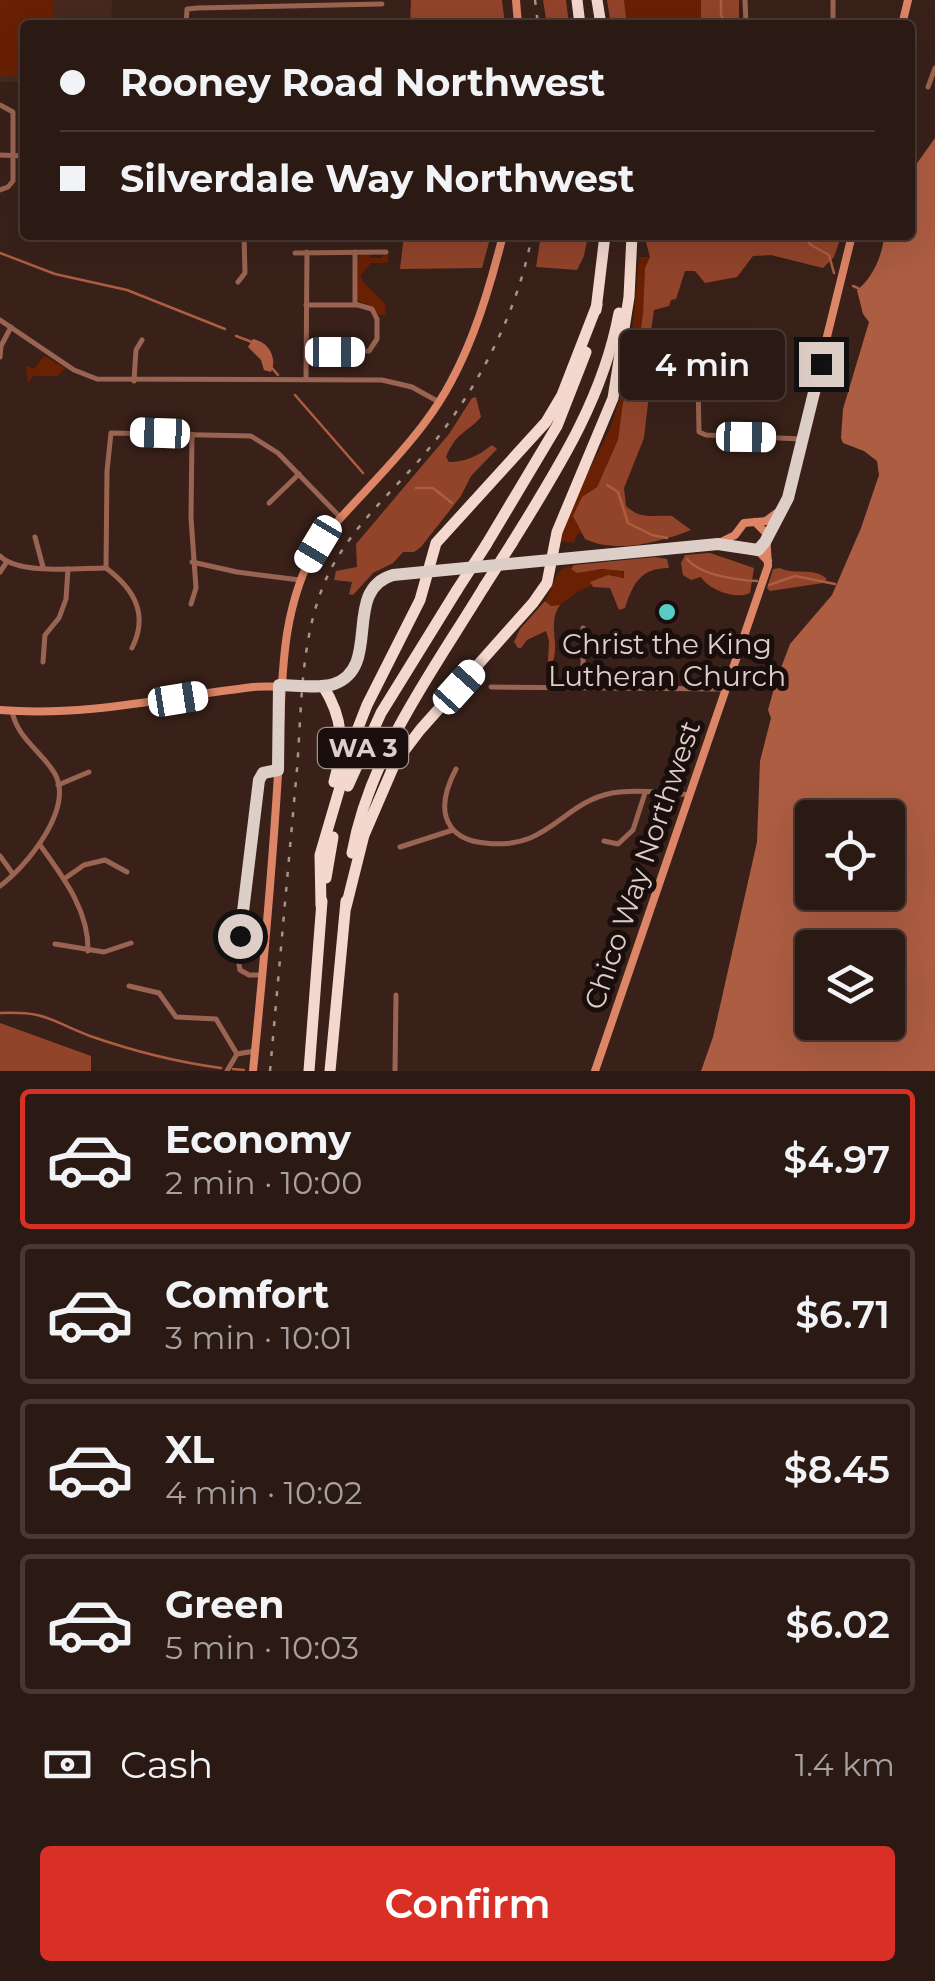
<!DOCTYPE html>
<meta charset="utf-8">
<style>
:root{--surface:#2b1913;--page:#33221c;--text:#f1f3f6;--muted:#a6a0a0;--line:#473833;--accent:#d93025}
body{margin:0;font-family:Montserrat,sans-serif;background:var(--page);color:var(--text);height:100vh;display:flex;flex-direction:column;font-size:38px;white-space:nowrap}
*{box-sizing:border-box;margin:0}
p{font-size:32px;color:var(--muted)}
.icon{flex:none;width:55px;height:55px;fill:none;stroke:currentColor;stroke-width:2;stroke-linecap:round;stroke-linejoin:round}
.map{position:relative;height:1071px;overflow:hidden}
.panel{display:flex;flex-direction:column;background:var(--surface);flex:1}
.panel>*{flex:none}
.top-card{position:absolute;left:20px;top:20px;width:895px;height:220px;border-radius:10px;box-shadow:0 10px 40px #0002,0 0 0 2px var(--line);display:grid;align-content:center;height:220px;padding:0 40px;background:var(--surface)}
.fabs{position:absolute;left:795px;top:800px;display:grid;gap:20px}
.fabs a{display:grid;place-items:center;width:110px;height:110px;border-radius:10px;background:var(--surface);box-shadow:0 10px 40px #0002,0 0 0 2px var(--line);font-size:50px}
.end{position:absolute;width:45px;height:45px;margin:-22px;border:12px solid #decec8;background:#111;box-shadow:0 0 0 5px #111}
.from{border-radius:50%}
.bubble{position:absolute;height:70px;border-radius:10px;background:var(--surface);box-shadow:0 10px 40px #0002,0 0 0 2px var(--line);font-size:32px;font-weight:600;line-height:70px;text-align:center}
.car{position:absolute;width:30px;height:60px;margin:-30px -15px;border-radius:12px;box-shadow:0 0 8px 2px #0007;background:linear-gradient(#fff 24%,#345 0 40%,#fff 0 76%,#345 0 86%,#fff 0)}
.top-card b{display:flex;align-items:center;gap:35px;height:95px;font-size:38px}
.top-card b+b{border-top:2px solid var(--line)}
.top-card i{width:25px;height:25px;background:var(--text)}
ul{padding:18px 0 0;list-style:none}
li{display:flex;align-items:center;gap:30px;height:140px;margin:0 20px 15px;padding:0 20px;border:5px solid var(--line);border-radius:10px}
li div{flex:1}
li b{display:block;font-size:38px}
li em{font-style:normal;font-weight:600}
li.active{border-color:var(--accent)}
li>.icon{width:90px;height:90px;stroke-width:1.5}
.pay{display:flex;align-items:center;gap:25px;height:110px;padding:0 40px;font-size:38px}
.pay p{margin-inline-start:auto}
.cta{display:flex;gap:20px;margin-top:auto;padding:20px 40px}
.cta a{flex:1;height:115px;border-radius:10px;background:var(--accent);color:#fff;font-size:40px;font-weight:600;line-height:115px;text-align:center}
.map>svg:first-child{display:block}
.built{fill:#47291e}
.green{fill:#692003}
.forest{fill:#92442a}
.water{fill:#ad5d42;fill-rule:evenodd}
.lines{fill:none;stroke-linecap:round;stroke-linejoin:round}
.stream{stroke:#ad5d42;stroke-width:2.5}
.street{stroke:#9b6452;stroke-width:5}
.secondary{stroke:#dd8567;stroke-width:8}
.highway{stroke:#f4d8ce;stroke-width:11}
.rail{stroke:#a7948d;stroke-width:2.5;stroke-dasharray:5 10;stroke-linecap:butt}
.highway-bridge{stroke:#f4d8ce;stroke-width:11}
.route{stroke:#decec8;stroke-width:12}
.poi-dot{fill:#55cec6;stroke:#190e0b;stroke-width:4}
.labels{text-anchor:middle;stroke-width:10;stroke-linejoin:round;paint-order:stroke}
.shield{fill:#190e0b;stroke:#a3948f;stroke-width:2.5}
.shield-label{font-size:25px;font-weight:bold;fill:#decec8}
.poi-label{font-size:28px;fill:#decec8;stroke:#190e0b}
.street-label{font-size:28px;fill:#decec8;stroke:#190e0b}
</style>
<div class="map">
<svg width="935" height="1071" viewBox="0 0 935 1071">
<rect width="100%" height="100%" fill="#392119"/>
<path class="built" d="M0,0H112L111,25H25V82H0Z"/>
<g class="green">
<path d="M0,0H54V25H25V76H0Z"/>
<path d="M624,0H701V25H627Z"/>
<path d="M362,254H370L371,258H382L383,254H388V263H371L361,275L364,283L385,304L386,315H379L372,306L358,301V258Z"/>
<path d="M639,257H650L645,268L643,314L633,384L623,402L618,440L607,467L576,523L582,532L577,535L574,543L561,541C560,514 603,451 613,420C630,368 635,310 639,257Z"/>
<path d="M44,356L65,368L58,376H33L28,383L26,366L34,369Z"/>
<path d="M574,565L572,567C589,574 602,568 620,569L626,576L619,578L612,575L577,592L560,605L551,606L545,601C555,586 553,568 574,565Z"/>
</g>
<g class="forest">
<path d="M411,0H502L505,25H410Z"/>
<path d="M543,0H566L569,25H547Z"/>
<path d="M607,0H624L627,25H611Z"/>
<rect x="701" y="0" width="38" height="25"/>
<path d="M404,235H491L482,268L400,269Z"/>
<path d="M541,235H588L584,256L577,270L536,267Z"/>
<path d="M644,235H836L840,239L834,257L823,268L771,255L753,256L737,277L705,283L695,271H685L676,299L671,300L669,306L654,310L644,379L650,386L644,438L624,488L626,506C641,520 653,515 672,516L691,530C660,542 617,554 585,539L573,516L582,497L597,487L618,440L623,402L633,384L643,314L645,268L650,257Z"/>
<path d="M476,397L481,417C467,433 456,432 446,457L449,462C467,462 479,455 492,445L497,449L471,476L461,496L421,547L414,552H403L393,563L373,573L353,595L349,594L352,582L334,580L336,571L357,567L356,544L449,434L472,398Z"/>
<path d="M710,553L754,568L750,593C736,600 709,590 701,577L691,580L683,575L681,563L685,555Z"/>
<path d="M655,557L667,559L669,568C641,568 633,583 625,608L619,610L610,588L593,587L590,582L608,575L624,578V571L602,569L577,573L571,569L574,565Z"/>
<path d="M780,568C795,576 812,566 827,579L823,583L770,591L767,588L773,569Z"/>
<path d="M545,601L551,606L560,605C546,624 562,647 551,665L548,661L549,641L546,631L527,640L521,648H518L514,642L520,629Z"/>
<path d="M0,1023L91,1056V1071H0Z"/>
</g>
<g class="water">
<path d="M935,138V1071H701L713,1037L757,842L760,761L771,718L768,710L776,681L790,644L832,595L861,528L879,475L877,461L864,451L843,443L841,438L843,409L869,322L863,314L857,290C872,279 883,255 884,235H910V173ZM812,818H888V892H812ZM812,948H888V1022H812Z"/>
<path d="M253,339C268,341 278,358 271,372L264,370L261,360L248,347Z"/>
</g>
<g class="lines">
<g class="stream">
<path d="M721,0V14L725,25"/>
<path d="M774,235L791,239L803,235L811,245L829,255L834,273"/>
<path d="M0,253L55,274L127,290L225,329"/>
<path d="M853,286L858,288"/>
<path d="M236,336L252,342"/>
<path d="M272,368L278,375"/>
<path d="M295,395L363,473"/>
<path d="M607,485L618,492L628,523L652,535L667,538"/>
<path d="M416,488H433L452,503"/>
<path d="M687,559C700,575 736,580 757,581"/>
<path d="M769,585L795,576L835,584"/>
<path d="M0,1013C48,1011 50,1021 90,1036C133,1051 176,1062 221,1068"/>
<path d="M233,1069L244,1070"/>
</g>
<g class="street">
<path d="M745,0L746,25"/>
<path d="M186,25L187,9L198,8L382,4"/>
<path d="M833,25V0"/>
<path d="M928,87L935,68"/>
<path d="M0,105L13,112V181L8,187L0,190"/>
<path d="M0,155L25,156"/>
<path d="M355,252V304"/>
<path d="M295,253L386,252"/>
<path d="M238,282L245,273L244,235"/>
<path d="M0,320L74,370L97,379L382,380L412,387L439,402"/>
<path d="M306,352L369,351L377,339V319L372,309L358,305H306"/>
<path d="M0,357L1,346L11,327"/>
<path d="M306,379L307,252"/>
<path d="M698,380L699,432L706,435L802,439"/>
<path d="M134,381L136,350L142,340"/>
<path d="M269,503L299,474"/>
<path d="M35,537L43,567"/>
<path d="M0,556C19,575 79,568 106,568"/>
<path d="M192,562L237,572L300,580"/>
<path d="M106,568L107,471L111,433L251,436L278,453L340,517"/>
<path d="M106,568C134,589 149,614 132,648"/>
<path d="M0,572L6,563"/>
<path d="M191,604L196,588L191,518L192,434"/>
<path d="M43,662L45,635L59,618L66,599L68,569"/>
<path d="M583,686V628"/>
<path d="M491,687L726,689"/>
<path d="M456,769C447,786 438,809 451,827C459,838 473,842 485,843C549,851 561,803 612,793C636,789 665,792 690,795"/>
<path d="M58,785L89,772"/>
<path d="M604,841L618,844L633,830L645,793"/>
<path d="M40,845C63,877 89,910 88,951"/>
<path d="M400,847L453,830"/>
<path d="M0,856L13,874"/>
<path d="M64,879L84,865L105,860L127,872"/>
<path d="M0,886C26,867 74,809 55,774C41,750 18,740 12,711"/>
<path d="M55,944L104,952L131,943"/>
<path d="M262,975H249L240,970L237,953L259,780L263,773L278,770"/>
<path d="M129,986L159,993L176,1017L216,1019L237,1054"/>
<path d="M227,1071L237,1054L255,1051"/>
<path d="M395,1071L396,995"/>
</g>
<g class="secondary">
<path d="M516,0L518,25"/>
<path d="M902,25L908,0"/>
<path d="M766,536L781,515L788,495L852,235"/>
<path d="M723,541L735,535L744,523L766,521L778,512"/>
<path d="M0,710C87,717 168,697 253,687C280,684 330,694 350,674C377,646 345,588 393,575L718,544L759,552L768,561"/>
<path d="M253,1071C263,972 272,873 278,774C283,696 276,614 318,544C352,502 394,465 426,421C466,368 487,299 503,235"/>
<path d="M595,1071L768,566L766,533L755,522"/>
</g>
<g class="highway">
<path d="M577,0L580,25"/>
<path d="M597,0L601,25"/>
<path d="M596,310L605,235"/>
<path d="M512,543C557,470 603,399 619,313"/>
<path d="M486,545L557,426L586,352"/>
<path d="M323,686C344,719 344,746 334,782"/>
<path d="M348,786L381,713L457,590"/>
<path d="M352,853C370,754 433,671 484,587"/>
<path d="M326,878L333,837"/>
<path d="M321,906L320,855L356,733L367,705L420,600L436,543L546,422L562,395L597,305"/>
<path d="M346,907L364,835L395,763L420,730L533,603L547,583L557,532L613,398L629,297L632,235"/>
<path d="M309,1071L322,901"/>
<path d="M330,1071L346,901"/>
</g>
<g class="rail">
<path d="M535,0L538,25"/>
<path d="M270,1071C279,970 288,870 297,769C302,705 300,634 328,575C350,529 389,495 422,457C475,394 517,316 532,235"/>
</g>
<g class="highway-bridge">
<path d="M484,587L512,543"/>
<path d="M457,590L486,545"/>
</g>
</g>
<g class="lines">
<path class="route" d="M240,936L259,780L263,773L278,770L279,685C296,685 318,689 334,684C383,667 341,590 393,575L718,544L758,550L765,542L788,498L821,364"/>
</g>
<circle class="poi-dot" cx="667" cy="612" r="10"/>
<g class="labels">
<rect class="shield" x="318" y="728" width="90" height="40" rx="8"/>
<g class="shield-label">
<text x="363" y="757">WA 3</text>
</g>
<g class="poi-label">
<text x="667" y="654">Christ the King<tspan x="667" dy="32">Lutheran Church</tspan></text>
</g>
<g class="street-label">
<text transform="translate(642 865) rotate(-71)" y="10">Chico Way Northwest</text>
</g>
</g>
</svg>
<div class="fabs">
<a><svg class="icon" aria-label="locate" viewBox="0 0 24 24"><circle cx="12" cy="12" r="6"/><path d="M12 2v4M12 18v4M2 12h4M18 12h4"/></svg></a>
<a><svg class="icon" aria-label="layers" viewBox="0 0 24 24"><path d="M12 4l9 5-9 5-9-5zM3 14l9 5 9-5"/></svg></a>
</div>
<i class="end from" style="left:240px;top:936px"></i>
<i class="end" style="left:821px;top:364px"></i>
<div class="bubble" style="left:620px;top:330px;width:165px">4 min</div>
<i class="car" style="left:335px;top:352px;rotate:90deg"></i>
<i class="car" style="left:160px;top:433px;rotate:272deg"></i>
<i class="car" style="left:746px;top:437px;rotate:91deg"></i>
<i class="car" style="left:318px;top:544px;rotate:211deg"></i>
<i class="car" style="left:459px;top:687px;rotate:42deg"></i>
<i class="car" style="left:178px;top:699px;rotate:81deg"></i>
<div class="top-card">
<b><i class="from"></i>Rooney Road Northwest</b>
<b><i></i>Silverdale Way Northwest</b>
</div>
</div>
<section class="panel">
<ul>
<li class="active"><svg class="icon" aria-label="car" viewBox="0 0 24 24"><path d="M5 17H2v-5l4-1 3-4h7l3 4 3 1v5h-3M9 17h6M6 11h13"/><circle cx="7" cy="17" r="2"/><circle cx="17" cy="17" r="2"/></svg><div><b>Economy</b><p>2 min · 10:00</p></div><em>$4.97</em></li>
<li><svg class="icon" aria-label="car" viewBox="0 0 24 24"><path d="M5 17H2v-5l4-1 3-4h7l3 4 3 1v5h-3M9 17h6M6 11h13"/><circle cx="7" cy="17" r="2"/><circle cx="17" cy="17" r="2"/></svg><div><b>Comfort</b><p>3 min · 10:01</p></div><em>$6.71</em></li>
<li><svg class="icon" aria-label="car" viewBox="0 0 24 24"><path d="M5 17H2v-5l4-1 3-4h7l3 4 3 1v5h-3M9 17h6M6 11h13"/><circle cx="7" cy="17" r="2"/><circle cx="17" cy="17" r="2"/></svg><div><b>XL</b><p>4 min · 10:02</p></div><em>$8.45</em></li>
<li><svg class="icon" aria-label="car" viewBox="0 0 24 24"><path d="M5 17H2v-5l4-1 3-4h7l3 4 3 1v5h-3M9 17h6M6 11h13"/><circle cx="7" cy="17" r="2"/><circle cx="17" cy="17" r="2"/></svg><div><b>Green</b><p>5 min · 10:03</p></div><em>$6.02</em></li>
</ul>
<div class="pay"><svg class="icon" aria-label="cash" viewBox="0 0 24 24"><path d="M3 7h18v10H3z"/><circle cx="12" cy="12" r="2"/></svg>Cash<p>1.4 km</p></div>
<div class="cta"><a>Confirm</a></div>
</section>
